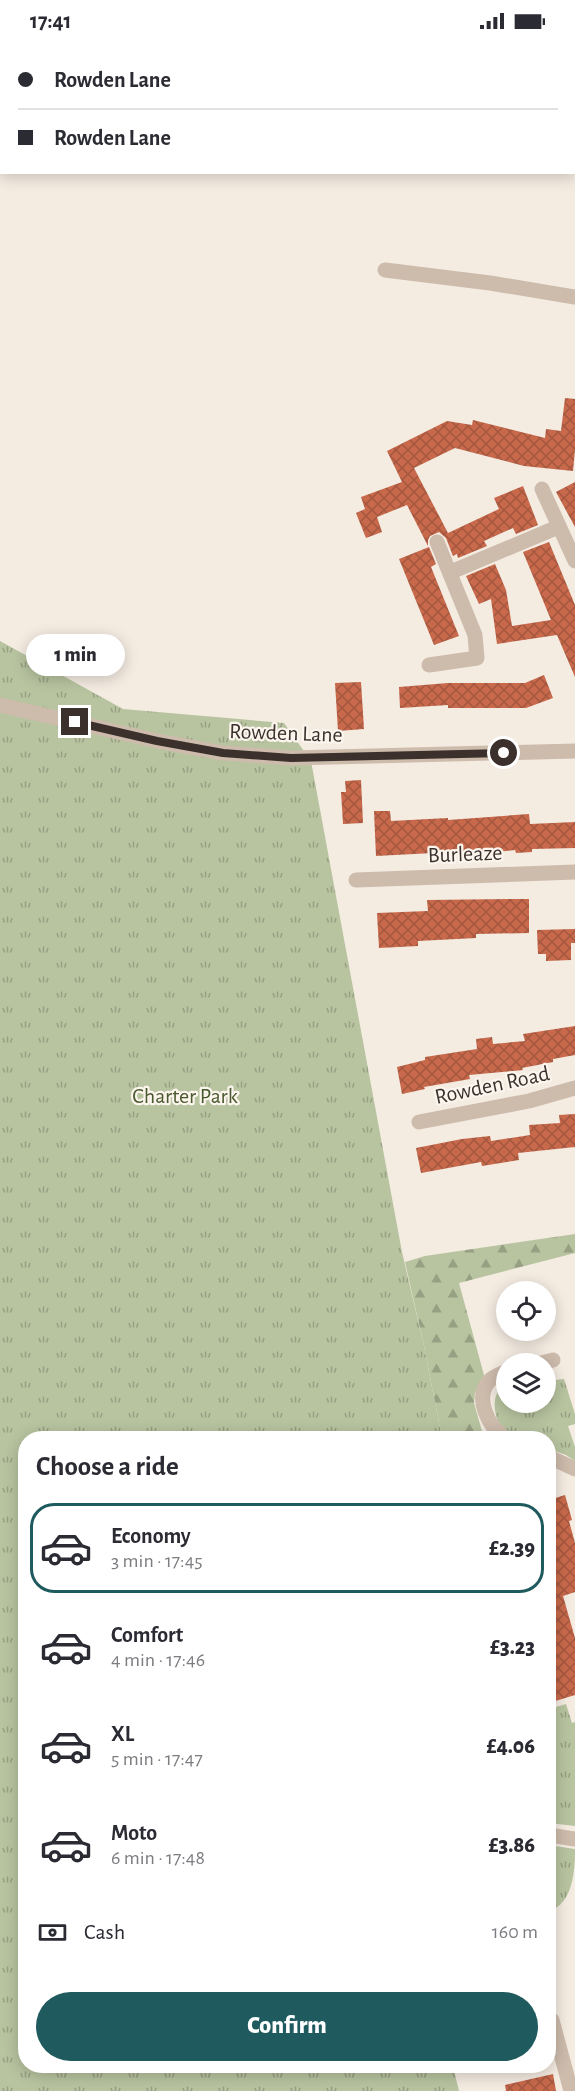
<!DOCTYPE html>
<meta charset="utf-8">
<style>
:root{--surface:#fff;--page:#f7f7f7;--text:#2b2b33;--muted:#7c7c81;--line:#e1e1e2;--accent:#1f5a5e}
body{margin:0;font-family:"Alegreya Sans",sans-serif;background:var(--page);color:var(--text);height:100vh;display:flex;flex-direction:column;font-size:22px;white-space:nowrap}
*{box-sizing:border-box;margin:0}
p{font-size:20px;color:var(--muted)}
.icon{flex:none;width:33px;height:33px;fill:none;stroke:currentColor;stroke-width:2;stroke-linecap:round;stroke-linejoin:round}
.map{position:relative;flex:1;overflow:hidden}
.panel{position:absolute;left:18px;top:1389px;width:538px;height:642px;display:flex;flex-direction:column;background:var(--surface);border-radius:24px;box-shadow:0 3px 15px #0003}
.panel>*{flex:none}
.guide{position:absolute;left:0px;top:0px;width:576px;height:132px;box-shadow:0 3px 15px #0003;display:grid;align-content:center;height:132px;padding:0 18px;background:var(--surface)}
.fabs{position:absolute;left:496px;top:1239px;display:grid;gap:12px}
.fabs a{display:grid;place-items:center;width:60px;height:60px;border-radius:50%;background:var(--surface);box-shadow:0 3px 15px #0003;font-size:30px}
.end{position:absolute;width:27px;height:27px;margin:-14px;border:8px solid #3b302b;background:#fff;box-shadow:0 0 0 3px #fff}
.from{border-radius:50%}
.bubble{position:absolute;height:42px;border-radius:21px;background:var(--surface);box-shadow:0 3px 15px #0003;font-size:20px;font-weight:800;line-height:42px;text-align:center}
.guide b{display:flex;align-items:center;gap:21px;height:57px;font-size:22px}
.guide b+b{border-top:2px solid var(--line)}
.guide i{width:15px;height:15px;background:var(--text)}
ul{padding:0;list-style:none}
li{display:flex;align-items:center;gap:18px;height:90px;margin:0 12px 9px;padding:0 6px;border:3px solid transparent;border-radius:24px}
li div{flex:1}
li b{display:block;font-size:22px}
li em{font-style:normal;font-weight:800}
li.selected{border-color:var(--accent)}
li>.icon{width:54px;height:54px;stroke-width:1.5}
h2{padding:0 18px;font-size:27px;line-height:72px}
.pay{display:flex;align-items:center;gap:15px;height:66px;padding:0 18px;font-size:22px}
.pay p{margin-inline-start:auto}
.button{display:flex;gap:12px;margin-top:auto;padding:12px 18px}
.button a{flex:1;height:69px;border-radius:36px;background:var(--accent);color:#fff;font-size:24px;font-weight:800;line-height:69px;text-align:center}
.status{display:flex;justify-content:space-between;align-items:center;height:42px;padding:0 30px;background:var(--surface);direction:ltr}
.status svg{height:16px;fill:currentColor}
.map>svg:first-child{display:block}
.grass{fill:url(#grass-tufts)}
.forest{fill:url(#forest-firs)}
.building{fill:url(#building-cross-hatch)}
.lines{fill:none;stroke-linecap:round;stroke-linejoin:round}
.minor{stroke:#cdbbac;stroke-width:15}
.route{stroke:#3b302b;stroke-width:8}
.labels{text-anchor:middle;stroke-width:4.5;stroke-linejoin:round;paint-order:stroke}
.street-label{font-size:22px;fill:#3b302b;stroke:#fbf5ee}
.park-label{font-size:22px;fill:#4a5a2e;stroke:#fbf5ee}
</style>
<div class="status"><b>17:41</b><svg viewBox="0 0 49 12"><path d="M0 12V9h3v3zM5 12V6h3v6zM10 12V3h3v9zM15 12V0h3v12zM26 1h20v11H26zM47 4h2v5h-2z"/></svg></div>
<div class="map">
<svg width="575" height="2049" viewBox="0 0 575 2049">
<defs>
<pattern id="grass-tufts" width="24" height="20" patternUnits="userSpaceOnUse" patternTransform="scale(1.5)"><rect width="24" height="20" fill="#b8c4a0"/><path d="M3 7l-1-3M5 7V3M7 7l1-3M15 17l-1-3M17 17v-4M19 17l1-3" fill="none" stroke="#97a083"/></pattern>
<pattern id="forest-firs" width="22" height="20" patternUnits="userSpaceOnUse" patternTransform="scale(1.5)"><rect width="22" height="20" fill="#b8c4a0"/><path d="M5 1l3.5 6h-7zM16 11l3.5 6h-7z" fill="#97a083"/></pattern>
<pattern id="building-cross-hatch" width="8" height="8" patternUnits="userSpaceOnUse" patternTransform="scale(1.5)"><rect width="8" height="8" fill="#c8694b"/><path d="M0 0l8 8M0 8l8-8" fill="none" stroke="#a4573f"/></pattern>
</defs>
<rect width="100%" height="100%" fill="#f4ebe1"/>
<g class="grass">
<path d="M0,599L123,667L284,681L311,719L402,1210L424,1304L442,1396H26V2024H453L459,2049H0Z"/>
<path d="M564,1337L575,1372V1382L568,1384L575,1405V1419L566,1413L549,1407V1396C538,1396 524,1399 514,1396C499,1392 489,1363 498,1350L507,1345V1360H546V1339Z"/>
<path d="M566,1662L572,1681L575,1680V1784L549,1781V1667Z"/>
<path d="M549,1803L575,1807C575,1828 573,1862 549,1869Z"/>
</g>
<path class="forest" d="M575,1192V1211L459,1241L484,1333L475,1351L474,1361L484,1396H442L424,1304L405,1220L425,1214Z"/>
<g class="building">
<path d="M565,356L575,357V408L573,429L524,424L455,406L414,426L448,491L499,467L494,456L523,444L538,483L516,492L513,486L484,499L487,504L458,516L457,512L453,514L446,496L439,490L430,494L428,498V504L407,463L377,475L382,490L366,496L356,471L365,467L361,455L402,440L387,409L447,379L472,383L473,378L545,396L546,387L561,389Z"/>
<path d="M575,440V485L556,450Z"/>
<path d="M549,500L575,563V635L557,593L497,602L491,557L479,562L466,534L495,522L506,548L512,584L551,578L523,510Z"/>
<path d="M429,505L436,522L431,525L459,594L434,603L399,517Z"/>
<path d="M544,633L553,656L526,666H448V663L400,666L399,645L448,641H525Z"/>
<path d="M361,640L364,687L338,689L335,641Z"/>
<path d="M361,738L363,781L343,782L341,750H346L345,739Z"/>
<path d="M374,769H390L391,779L448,776V778L529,772L530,782L575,780V806L532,807V810L516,811L515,808L488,811V809L433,814V811L376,814Z"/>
<path d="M513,857H529V891L476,892V896L418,899V904L379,906L377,871L428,869L427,858Z"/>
<path d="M575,887V901H571V918L546,919V912H538L537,888Z"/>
<path d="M575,984V1013L553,1017V1020L522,1026L523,1028L469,1033L470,1037L424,1045L425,1047L402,1052L397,1025L425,1018V1015L477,1007L476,997L492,995L493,1002L525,999L523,992Z"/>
<path d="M575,1072V1105L518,1111L519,1118L482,1124L481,1120L421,1131L416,1106L462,1097L490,1094L491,1099L530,1093L529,1083L560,1081L559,1073Z"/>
<path d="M565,1453L572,1478L569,1479L575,1501V1550L563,1554L575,1596V1653L549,1661V1458Z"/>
<path d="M553,2032L556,2049H506L505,2043Z"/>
</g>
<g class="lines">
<g class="minor">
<path d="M385,228L490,241L575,255"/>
<path d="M542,447L575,519"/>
<path d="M451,530L558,485"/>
<path d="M429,623L477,616L475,593L437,500"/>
<path d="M0,663L157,699L223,711L291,716L575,709"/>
<path d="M356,838L575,830"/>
<path d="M419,1080L529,1059L575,1046"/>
<path d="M538,1322L553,1318"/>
<path d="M505,1396C489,1385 473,1356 490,1338C495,1334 501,1332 507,1329"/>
<path d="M549,1415L575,1427"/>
<path d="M549,1793L575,1797"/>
<path d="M552,1978L571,2049"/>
</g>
</g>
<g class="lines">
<path class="route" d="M75,680L157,699L223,711L291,716L504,711"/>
</g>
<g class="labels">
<g class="street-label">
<text transform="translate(286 690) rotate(2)" y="8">Rowden Lane</text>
<text transform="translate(465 811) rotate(-2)" y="8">Burleaze</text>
<text transform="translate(492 1042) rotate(-12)" y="8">Rowden Road</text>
</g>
<g class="park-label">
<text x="185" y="1061">Charter Park</text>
</g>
</g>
</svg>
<div class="fabs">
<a><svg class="icon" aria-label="locate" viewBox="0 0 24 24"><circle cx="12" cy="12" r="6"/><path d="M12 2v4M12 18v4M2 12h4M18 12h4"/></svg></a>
<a><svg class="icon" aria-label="layers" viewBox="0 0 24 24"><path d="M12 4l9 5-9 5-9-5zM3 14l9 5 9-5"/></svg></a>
</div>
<i class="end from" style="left:504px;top:711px"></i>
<i class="end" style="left:75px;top:680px"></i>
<div class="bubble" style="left:26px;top:592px;width:99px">1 min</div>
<div class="guide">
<b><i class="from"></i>Rowden Lane</b>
<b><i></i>Rowden Lane</b>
</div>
<section class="panel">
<h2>Choose a ride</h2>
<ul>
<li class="selected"><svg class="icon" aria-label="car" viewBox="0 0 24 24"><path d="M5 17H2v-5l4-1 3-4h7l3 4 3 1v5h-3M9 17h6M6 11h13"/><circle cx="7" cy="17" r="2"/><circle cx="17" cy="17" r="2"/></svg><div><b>Economy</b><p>3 min · 17:45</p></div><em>£2.39</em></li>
<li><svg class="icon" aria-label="car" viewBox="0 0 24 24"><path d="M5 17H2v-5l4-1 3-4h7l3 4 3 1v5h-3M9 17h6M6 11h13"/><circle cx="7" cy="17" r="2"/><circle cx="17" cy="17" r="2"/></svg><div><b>Comfort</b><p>4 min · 17:46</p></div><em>£3.23</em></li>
<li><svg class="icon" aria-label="car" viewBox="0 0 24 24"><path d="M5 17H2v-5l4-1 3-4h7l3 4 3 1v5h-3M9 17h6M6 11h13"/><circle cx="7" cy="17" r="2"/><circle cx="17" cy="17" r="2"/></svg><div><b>XL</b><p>5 min · 17:47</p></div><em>£4.06</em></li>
<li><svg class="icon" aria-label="car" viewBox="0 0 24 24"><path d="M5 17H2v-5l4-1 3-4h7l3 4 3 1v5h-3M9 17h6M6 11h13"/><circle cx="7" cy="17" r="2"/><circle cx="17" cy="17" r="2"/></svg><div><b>Moto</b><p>6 min · 17:48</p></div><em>£3.86</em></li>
</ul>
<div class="pay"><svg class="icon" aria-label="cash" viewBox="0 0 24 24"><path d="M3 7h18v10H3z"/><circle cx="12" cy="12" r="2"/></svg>Cash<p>160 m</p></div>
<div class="button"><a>Confirm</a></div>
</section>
</div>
